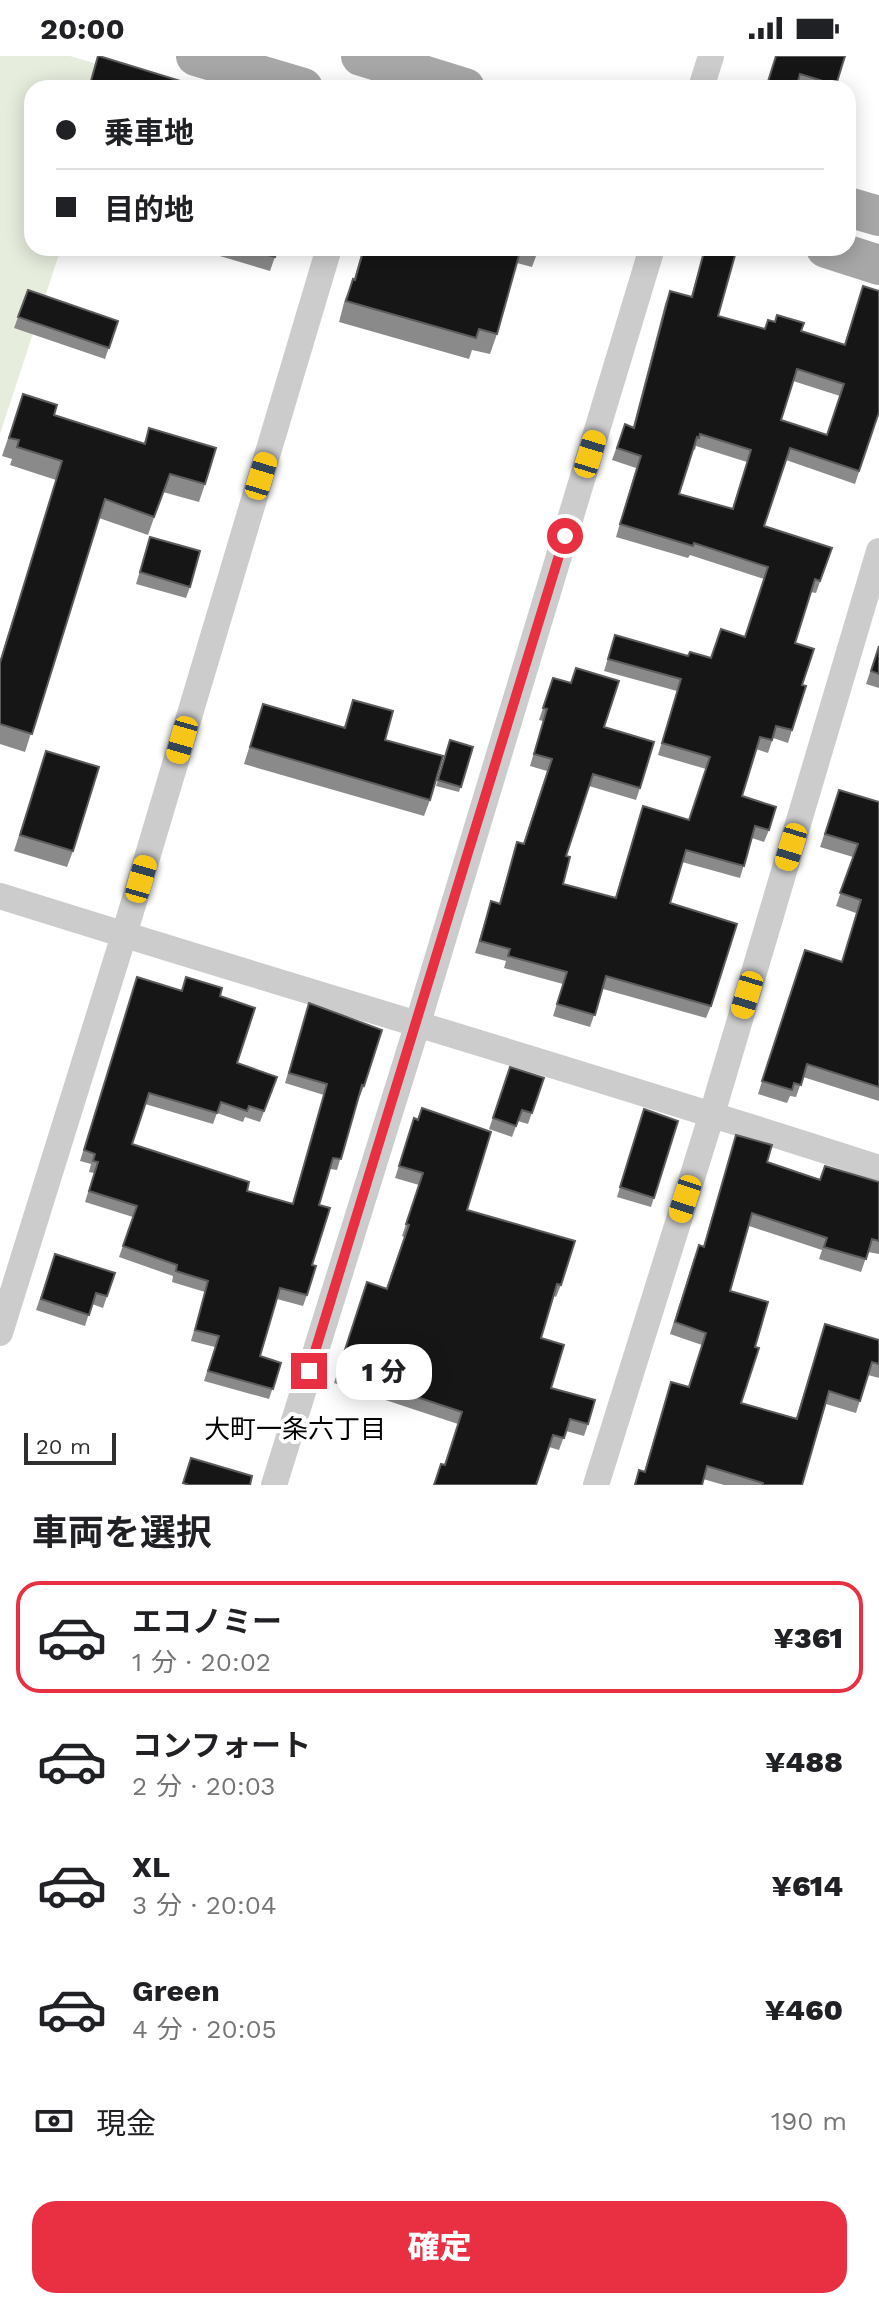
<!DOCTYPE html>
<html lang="ja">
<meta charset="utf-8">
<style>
:root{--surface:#fff;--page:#f2f2f2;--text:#202124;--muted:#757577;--line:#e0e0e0;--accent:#e83042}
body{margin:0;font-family:"Work Sans","Noto Sans JP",sans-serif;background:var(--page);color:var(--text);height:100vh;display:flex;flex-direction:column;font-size:30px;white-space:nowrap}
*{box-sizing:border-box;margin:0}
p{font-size:26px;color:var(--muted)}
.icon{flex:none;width:44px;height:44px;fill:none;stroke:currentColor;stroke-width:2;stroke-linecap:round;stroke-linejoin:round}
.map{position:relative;height:1429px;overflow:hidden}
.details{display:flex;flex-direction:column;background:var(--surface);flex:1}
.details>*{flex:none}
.guide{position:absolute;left:24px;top:24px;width:832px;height:176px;border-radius:24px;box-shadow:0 4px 20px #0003;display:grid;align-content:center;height:176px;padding:0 32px;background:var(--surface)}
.scale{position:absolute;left:24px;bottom:20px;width:92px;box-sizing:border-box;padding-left:8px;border:4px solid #2f2f2f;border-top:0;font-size:22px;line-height:28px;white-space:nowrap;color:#2f2f2f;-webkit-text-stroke:6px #fff;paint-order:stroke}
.end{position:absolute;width:36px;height:36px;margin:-18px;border:10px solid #e83042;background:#fff;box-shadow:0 0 0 4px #fff}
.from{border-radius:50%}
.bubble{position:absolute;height:56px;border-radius:24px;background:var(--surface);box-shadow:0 4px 20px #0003;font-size:26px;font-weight:800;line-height:56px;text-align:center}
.car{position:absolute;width:24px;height:48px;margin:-24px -12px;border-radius:10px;box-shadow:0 0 6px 2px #0007;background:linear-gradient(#f5c518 24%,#345 0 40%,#f5c518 0 76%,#345 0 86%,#f5c518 0)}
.guide b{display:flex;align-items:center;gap:28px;height:76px;font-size:30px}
.guide b+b{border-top:2px solid var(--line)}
.guide i{width:20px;height:20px;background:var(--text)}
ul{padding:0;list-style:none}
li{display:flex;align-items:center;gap:24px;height:112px;margin:0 16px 12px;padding:0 16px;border:4px solid transparent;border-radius:24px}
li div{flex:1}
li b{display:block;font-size:30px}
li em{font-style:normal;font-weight:800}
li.selected{border-color:var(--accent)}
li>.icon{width:72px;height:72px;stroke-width:1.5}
h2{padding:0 32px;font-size:36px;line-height:96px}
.pay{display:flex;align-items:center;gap:20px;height:88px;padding:0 32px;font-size:30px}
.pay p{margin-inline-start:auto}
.action{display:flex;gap:16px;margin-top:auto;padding:16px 32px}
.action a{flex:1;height:92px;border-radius:24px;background:var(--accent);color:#fff;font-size:32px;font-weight:800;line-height:92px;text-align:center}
.status{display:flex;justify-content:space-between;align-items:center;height:56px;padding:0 40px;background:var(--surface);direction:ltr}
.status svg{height:22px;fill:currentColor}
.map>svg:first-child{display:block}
.green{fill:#e6eddd}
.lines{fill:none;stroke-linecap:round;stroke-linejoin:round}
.minor{stroke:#ccc;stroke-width:26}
.primary{stroke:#a7a7a7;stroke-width:40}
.wall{fill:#8a8a8a;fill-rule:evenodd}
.building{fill:#161616;stroke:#5c5c5c;stroke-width:2;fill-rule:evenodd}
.route{stroke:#e83042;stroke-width:10}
.labels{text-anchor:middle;stroke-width:8;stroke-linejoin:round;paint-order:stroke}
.neighbourhood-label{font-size:26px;fill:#000;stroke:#fff}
</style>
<div class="status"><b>20:00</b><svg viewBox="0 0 49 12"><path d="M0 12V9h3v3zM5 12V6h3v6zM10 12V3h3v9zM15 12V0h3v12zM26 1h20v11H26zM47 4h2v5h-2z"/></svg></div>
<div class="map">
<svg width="879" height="1429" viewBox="0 0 879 1429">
<rect width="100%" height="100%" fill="#fff"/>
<path class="green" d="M0,0H70L120,15L114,32H32V192H61L0,378Z"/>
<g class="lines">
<g class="minor">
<path d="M701,32L711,0"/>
<path d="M0,840C293,932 587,1017 879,1112"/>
<path d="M0,1277L124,879L329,192"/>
<path d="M274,1429L417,970L652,192"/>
<path d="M596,1429L712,1058L879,495"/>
</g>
<g class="primary">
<path d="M196,0L303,32"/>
<path d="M361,0L465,32"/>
<path d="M848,151L879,160"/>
<path d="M826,192L879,209"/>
</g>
</g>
<g class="wall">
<path d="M776,0H845L835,32H766Z"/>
<path d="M193,192H278L270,215Z"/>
<path d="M363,192H539L532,211L517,207L497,278L490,298L472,294L469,303L339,266L345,243L354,223Z"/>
<path d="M705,192H737L718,260L765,273L801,275L844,289L863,230L879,356L855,428L786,404L764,470L832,492L816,537L811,536L795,587L802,629L792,674L788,687L773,682L768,697L756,693L742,740L769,774L764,786L752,782L740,822L682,806L670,847L711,950L706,962L603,933L590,971L553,960L563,928L504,912L506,905L475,897L491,845L499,848L517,786L523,788L547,715L530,710L543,665L539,664L553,622L604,671L640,732L636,744L589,730L566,800L563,828L615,842L643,750L689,764L706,713L658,699L677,635L604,615L615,579L688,600L711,602L745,581L764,523L690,499L688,502L616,481L636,412L612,404L625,368L633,371L665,248L670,235L691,241ZM793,325L840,340L827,379L781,364ZM696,390L747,406L732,453L679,438L693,393L695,394Z"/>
<path d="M28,234L118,265L105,303L14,272Z"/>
<path d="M17,356L54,359L144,387L149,372L205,428L199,446L163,436L148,479L99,462L25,696L0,688V604L56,424L10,409L12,403L2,400Z"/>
<path d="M150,481L190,531L186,542L136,528Z"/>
<path d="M879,589V632L866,628Z"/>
<path d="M353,644L430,744L424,760L244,708L263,648L344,671Z"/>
<path d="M450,684L473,691L459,736L436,730Z"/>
<path d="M46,695L73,795L67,811L14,795Z"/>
<path d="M839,734L879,746V1045L803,1021L796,1041L790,1040L787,1047L758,1038L800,907L842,906L856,857L836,850L853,801L820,791Z"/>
<path d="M137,921L182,935L186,921L220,940L237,1007L277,1021L260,1066L245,1061L243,1066L217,1057L213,1068L145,1048L132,1088L247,1135L292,1148L324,1039L285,1027L309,947L364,1030L360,1040H359L337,1114L330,1113L319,1149L312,1209L307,1239L303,1250L277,1243L260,1300L281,1307L269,1343L204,1325L215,1291L191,1285L205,1236L172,1226L173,1220L119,1201L133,1161L85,1146L94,1117L89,1116L91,1108L80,1105Z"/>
<path d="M510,1011L544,1022L528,1068L518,1065L512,1081L489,1073Z"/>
<path d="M414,1062L467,1154L561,1229L556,1241L554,1240L541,1282L551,1332L588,1368L584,1380L566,1375L559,1394L549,1391L445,1409L458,1368L334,1327L367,1226L386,1233L404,1181L402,1180L419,1129L395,1122Z"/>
<path d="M641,1063L678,1065L651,1151L617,1141Z"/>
<path d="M736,1079L767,1106L820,1123L879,1126V1198L868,1196L861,1216L819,1203L822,1194L749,1170L730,1235L755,1291L741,1347L796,1362L825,1268L879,1284V1322L868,1319L856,1357L826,1348L802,1429H724L703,1423L702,1429H634L639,1414L644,1416L671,1326L688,1331L702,1289L670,1278L694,1202L703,1191Z"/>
<path d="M55,1198L115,1217L103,1252L92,1248L85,1270L36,1254Z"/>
</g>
<g class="building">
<path d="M98,0H99L203,32H89Z"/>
<path d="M776,0H845L836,29L800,18L796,32H766Z"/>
<path d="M243,192H278L275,201Z"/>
<path d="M364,192H521L497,278L479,273L476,282L346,245L353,223L355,224Z"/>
<path d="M705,192H737L718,260L765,273L768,264L775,266L777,259L804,267L801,275L845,289L863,230L879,235V356L859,415L790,392L764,470L832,492L820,525L815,523L795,587L814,593L802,629L806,630L792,674L776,670L772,684L760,681L742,740L776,751L769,774L755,770L744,810L686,794L670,847L737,868L711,950L606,920L595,959L557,948L567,916L508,900L510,893L480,885L491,845L500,848L517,786L524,788L552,703L534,698L547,653L543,652L553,622L571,627L576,612L619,625L604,671L654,686L640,732L593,718L566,800L570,801L563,828L616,842L643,750L689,764L710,701L662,687L681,623L608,603L615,579L688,600L690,596L711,602L721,573L745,581L768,511L694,487L693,490L620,468L641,400L617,392L625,368L634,372L670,235L692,241ZM797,313L844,328L827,379L781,364ZM700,378L751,394L733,453L679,438L697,381L699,382Z"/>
<path d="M28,234L118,265L109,292L18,261Z"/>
<path d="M23,338L57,349L54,359L145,388L149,372L216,392L205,428L170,418L154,461L105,443L32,678L0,668V607L62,405L17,391L19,384L9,382Z"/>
<path d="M150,481L200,495L190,531L140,516Z"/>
<path d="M879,590V618L871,615Z"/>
<path d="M353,644L393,655L385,684L443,700L430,744L250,691L263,648L345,672Z"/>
<path d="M450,684L473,691L461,731L438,724Z"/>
<path d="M46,695L99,711L73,795L20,779Z"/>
<path d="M839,734L879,746V1031L807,1008L801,1029L794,1027L792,1034L762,1025L805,894L842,906L861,844L840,837L858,788L825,778Z"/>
<path d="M137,921L182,935L186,921L222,932L220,940L255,952L237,1007L277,1021L264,1055L249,1050L247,1055L221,1046L217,1057L149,1037L132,1088L249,1126L247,1135L293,1148L327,1028L289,1017L309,947L382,974L364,1030L362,1029L341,1103L333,1102L319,1149L330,1152L312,1209L316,1210L307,1239L280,1232L260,1300L281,1307L273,1333L208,1315L219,1280L195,1274L208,1225L176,1215L177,1209L123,1190L137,1150L89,1135L98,1106L93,1105L95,1098L84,1094Z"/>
<path d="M510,1011L544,1022L532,1057L522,1054L516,1070L493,1062Z"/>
<path d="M422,1052L491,1076L467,1154L575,1185L561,1229L557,1228L541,1282L564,1289L551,1332L595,1344L588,1368L570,1363L564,1382L553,1379L536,1429H434L441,1408L445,1409L462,1356L338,1315L367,1226L387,1233L409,1169L406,1168L423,1117L399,1110L414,1062L418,1064Z"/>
<path d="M644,1053L678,1065L654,1142L620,1131Z"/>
<path d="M736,1079L772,1089L767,1106L820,1124L825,1110L879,1126V1185L872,1183L866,1203L824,1191L827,1182L752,1157L730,1235L768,1246L755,1291L759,1292L741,1347L797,1363L825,1268L879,1284V1308L872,1306L860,1345L829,1335L802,1429H763V1427L707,1410L702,1429H635L639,1414L645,1416L671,1326L689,1331L706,1277L675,1266L699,1189L704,1191Z"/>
<path d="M55,1198L115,1217L107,1240L96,1237L89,1259L41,1243Z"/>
<path d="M191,1402L252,1420L250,1429H189L183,1427Z"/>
</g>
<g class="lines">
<path class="route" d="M309,1315L565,480"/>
</g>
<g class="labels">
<g class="neighbourhood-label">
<text x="295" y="1382">大町一条六丁目</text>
</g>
</g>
</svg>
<div class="scale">20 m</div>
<i class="end from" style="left:565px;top:480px"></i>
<i class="end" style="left:309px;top:1315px"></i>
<div class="bubble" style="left:336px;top:1288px;width:96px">1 分</div>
<i class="car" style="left:590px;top:398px;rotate:17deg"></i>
<i class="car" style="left:261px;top:420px;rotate:17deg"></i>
<i class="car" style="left:182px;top:684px;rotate:196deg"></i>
<i class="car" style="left:791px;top:791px;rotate:197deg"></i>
<i class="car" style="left:141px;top:823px;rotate:16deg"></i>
<i class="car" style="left:747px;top:939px;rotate:197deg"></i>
<i class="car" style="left:685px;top:1143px;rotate:198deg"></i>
<div class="guide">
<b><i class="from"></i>乗車地</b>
<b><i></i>目的地</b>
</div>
</div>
<section class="details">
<h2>車両を選択</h2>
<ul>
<li class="selected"><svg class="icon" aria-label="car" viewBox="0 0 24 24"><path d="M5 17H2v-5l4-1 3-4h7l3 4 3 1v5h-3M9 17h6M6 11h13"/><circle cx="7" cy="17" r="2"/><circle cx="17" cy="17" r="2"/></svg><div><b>エコノミー</b><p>1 分 · 20:02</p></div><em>¥361</em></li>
<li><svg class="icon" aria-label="car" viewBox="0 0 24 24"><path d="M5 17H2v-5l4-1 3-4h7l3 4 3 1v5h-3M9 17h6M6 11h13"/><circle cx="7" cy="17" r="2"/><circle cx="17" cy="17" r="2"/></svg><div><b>コンフォート</b><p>2 分 · 20:03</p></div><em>¥488</em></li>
<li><svg class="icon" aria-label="car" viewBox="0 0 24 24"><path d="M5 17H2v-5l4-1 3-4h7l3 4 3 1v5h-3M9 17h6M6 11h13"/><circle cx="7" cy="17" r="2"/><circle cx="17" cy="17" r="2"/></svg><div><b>XL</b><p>3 分 · 20:04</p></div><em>¥614</em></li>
<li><svg class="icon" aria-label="car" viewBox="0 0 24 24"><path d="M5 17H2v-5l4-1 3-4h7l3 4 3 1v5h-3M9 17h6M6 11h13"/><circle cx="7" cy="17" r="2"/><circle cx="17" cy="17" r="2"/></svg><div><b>Green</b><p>4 分 · 20:05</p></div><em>¥460</em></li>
</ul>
<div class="pay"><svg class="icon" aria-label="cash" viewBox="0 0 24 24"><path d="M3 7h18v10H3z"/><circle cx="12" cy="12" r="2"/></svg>現金<p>190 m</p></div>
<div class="action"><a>確定</a></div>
</section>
